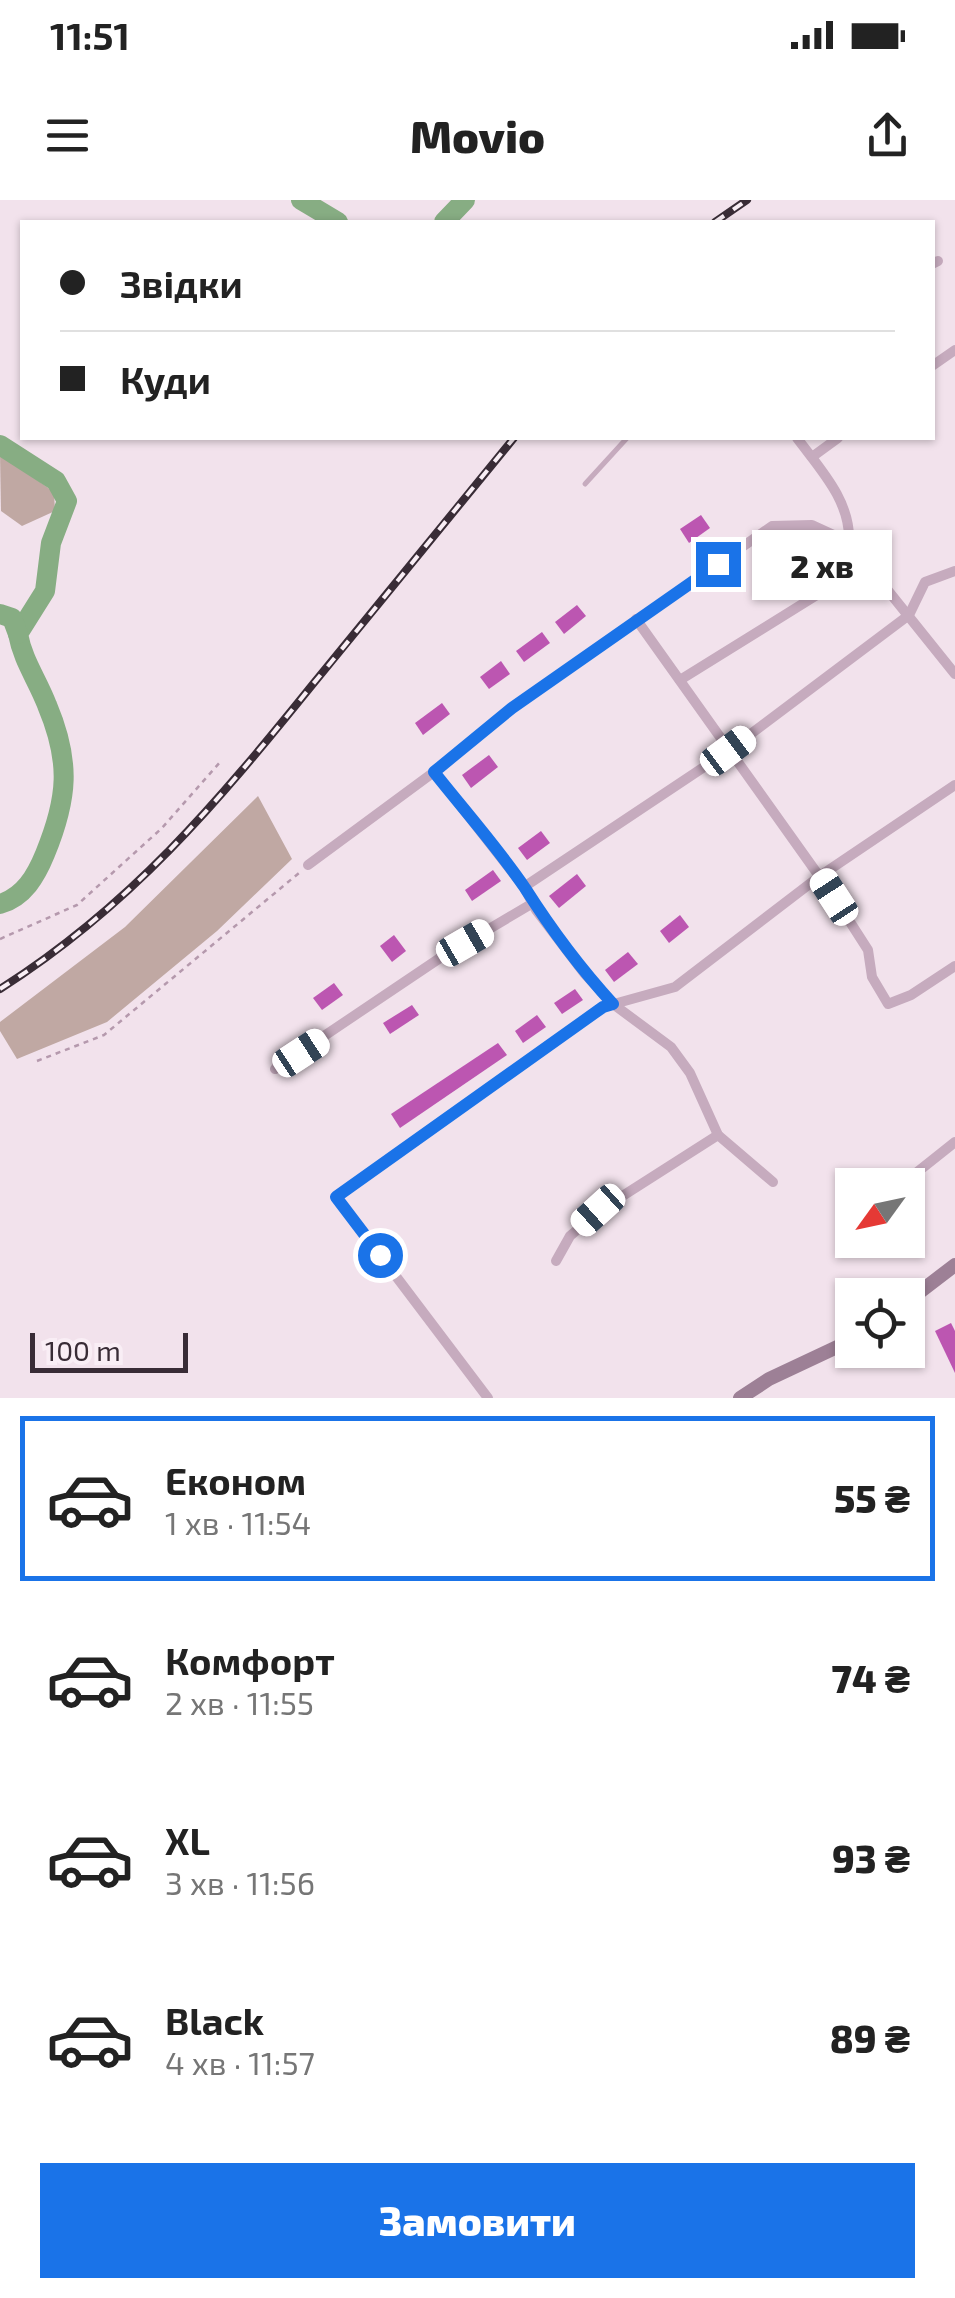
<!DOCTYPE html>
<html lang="uk">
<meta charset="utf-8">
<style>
:root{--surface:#fff;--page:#f2f2f2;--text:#222;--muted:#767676;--line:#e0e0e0;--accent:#1a73e8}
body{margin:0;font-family:"Exo 2",sans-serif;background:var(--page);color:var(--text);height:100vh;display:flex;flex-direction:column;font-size:38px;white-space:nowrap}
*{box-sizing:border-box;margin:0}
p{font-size:32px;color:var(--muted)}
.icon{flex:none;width:55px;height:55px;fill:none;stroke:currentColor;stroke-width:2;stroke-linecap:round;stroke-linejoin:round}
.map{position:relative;height:1198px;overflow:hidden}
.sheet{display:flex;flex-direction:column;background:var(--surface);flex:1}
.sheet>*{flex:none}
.guide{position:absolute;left:20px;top:20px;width:915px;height:220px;border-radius:0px;box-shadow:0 2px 8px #0004;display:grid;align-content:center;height:220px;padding:0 40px;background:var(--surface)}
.needle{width:65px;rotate:237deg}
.controls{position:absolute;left:835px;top:968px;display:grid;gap:20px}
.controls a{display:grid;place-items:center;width:90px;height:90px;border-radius:0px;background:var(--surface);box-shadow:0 2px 8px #0004;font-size:50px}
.scale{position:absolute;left:30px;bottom:25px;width:158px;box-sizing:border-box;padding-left:10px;border:5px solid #392c36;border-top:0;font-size:28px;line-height:35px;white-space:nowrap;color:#392c36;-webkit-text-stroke:8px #f9eef5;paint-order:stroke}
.end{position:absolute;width:45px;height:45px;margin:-22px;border:12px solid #1a73e8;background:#fff;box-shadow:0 0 0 5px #fff}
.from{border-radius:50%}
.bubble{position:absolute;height:70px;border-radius:0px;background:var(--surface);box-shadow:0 2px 8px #0004;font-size:32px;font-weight:800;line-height:70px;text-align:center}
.car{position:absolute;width:30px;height:60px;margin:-30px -15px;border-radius:12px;box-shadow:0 0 8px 2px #0007;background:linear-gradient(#fff 24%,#345 0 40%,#fff 0 76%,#345 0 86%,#fff 0)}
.guide b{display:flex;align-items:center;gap:35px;height:95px;font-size:38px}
.guide b+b{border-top:2px solid var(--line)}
.guide i{width:25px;height:25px;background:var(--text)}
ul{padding:18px 0 0;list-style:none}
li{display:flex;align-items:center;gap:30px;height:165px;margin:0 20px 15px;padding:0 20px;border:5px solid transparent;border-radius:0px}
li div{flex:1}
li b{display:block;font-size:38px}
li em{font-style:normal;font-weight:800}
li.active{border-color:var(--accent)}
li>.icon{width:90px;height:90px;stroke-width:1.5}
.action{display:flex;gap:20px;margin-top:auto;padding:20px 40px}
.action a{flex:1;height:115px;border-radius:0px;background:var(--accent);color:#fff;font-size:40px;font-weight:800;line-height:115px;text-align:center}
.status{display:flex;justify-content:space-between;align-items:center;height:70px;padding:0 50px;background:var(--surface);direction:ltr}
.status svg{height:28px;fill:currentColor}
header{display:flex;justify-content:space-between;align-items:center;height:130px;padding:0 40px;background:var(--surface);font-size:45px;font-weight:800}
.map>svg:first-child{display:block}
.green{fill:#c0a8a3}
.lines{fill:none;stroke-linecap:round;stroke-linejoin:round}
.river{stroke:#87ad83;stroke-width:20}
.building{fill:#bc56b1}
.path{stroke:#b599ad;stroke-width:2.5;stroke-dasharray:5 5;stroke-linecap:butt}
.lane{stroke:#c6abbe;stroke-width:5}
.street{stroke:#c6abbe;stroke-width:10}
.secondary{stroke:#9d8096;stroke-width:14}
.rail-casing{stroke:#392c36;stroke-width:8}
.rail{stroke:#f9eef5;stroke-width:4;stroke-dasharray:11;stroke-linecap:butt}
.route{stroke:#1a73e8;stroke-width:12}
</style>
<div class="status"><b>11:51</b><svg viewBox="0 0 49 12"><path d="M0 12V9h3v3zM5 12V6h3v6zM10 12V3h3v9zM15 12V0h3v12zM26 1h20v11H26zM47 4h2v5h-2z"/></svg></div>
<header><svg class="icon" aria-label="menu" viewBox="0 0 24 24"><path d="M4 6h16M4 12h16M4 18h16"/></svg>Movio<svg class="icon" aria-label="share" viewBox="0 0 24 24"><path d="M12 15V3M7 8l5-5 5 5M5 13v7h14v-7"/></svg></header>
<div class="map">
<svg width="955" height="1198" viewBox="0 0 955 1198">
<rect width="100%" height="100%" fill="#f2e2ec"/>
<g class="green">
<path d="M0,254L54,292L55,311L22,326L1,311Z"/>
<path d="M258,596L292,659L217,731L107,822L17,859L0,831V822L125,727Z"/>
</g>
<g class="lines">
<g class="river">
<path d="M301,0L338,22"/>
<path d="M444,22L465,0"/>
<path d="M0,245L56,281L67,301L51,343L45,391L18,434C23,461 37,479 47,505C71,562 68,598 45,654C36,676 24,697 0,704"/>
<path d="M0,414L12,418L18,434"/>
</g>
</g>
<g class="building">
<path d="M701,315L710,328L689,343L680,329Z"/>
<path d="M577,405L586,416L564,434L555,422Z"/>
<path d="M542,432L550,443L524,462L516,451Z"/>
<path d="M501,461L510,474L489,489L480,477Z"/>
<path d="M442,503L450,514L423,535L415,523Z"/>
<path d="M489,555L498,567L471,588L462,575Z"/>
<path d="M541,631L550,643L527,660L518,648Z"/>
<path d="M493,670L501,681L472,701L465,690Z"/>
<path d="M577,674L586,686L559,708L549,696Z"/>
<path d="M680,715L689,727L669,743L660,731Z"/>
<path d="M394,735L406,751L392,762L380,746Z"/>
<path d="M628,752L638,764L614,782L605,770Z"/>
<path d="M334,783L343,795L322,810L313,798Z"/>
<path d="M575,789L583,800L562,814L554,803Z"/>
<path d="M412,805L419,815L390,834L383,823Z"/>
<path d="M537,815L546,827L523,843L515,831Z"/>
<path d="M498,843L507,855L400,928L391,914Z"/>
<path d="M951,1123L955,1131V1173L935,1131Z"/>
</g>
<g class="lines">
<g class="path">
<path d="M0,739L77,705L162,628L221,561"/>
<path d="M37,861L104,835L299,673"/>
</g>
<path class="lane" d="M585,284L627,238"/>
<g class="street">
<path d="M932,64L938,61"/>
<path d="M932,166L955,150"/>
<path d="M797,238C820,269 851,301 849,342"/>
<path d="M812,257L838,238"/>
<path d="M636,419L834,697L868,750L872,777L888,804L911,795L955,766"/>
<path d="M680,480L865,365"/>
<path d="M434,572L524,687L536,710L584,773L613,804L671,847L690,873L718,935L773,982"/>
<path d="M308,665L434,572L512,508L772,326L812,325L849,342L955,474"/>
<path d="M524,687L728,551L909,415L925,382L955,371"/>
<path d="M275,869L440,758L533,703"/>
<path d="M901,985L955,942"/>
<path d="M556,1061L570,1036L599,1011L718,935"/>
<path d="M488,1198L336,997L603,807L675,787L820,676L955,585"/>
</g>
<g class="secondary">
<path d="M908,1101L955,1065"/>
<path d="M740,1198L769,1179L852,1140"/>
</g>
<g class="rail-casing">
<g id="rail">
<path d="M715,22L747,0"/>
<path d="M0,789C131,706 217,603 313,484C381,402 447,319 514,238"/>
</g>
</g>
<use href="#rail" class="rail"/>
</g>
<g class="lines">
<path class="route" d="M380,1055L336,997L603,807L613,804C580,768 551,729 525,688C498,648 464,610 434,572L512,508L718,364"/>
</g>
</svg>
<div class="controls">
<a><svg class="needle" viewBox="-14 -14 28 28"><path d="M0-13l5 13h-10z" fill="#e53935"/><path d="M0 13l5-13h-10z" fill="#767676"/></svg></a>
<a><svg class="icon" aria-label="locate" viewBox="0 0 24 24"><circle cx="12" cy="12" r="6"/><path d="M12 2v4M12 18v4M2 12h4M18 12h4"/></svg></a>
</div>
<div class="scale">100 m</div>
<i class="end from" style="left:380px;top:1055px"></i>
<i class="end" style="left:718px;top:364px"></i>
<div class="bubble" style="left:752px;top:330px;width:140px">2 хв</div>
<i class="car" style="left:728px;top:551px;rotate:53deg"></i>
<i class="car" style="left:834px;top:697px;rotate:327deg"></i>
<i class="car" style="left:465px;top:743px;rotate:60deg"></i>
<i class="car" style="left:301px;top:853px;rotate:57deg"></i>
<i class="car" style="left:598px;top:1010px;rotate:228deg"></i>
<div class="guide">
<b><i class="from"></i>Звідки</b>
<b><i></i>Куди</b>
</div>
</div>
<section class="sheet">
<ul>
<li class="active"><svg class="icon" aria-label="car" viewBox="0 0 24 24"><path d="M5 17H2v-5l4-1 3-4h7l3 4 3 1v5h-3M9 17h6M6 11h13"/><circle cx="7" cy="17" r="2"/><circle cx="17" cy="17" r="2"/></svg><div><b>Економ</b><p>1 хв · 11:54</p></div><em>55 ₴</em></li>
<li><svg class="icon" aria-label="car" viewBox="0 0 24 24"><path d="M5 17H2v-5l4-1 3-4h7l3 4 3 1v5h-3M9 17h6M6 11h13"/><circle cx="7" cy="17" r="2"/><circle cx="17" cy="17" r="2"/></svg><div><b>Комфорт</b><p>2 хв · 11:55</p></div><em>74 ₴</em></li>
<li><svg class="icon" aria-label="car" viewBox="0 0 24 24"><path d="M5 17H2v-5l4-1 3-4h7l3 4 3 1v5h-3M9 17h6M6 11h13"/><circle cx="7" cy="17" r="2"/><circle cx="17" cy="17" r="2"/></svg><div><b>XL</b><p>3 хв · 11:56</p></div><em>93 ₴</em></li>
<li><svg class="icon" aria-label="car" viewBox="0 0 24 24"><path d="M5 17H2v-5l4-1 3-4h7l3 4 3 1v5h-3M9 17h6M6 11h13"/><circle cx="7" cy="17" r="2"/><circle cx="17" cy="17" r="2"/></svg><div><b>Black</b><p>4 хв · 11:57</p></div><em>89 ₴</em></li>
</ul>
<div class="action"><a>Замовити</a></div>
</section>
